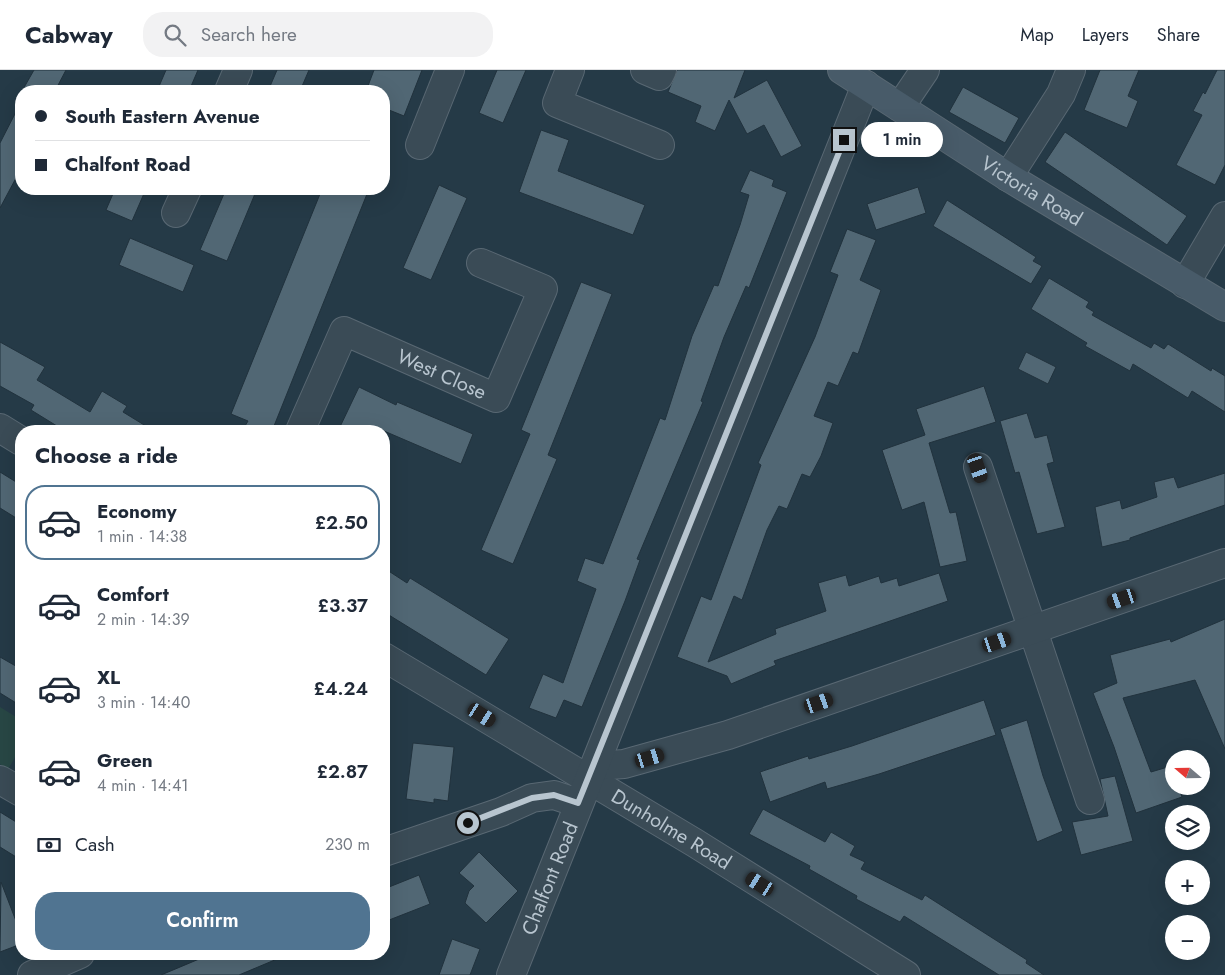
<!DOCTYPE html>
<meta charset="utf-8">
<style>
:root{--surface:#fff;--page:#f2f2f3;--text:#1f2937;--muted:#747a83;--line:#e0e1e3;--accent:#507491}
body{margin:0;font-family:Jost,sans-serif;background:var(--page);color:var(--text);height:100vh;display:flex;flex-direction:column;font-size:19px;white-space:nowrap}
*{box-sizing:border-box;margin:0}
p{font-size:16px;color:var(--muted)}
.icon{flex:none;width:28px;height:28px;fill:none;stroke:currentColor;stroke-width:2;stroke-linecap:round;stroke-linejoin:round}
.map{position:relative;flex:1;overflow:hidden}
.details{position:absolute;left:15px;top:355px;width:375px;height:535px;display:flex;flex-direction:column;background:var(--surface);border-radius:20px;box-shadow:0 5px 20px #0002}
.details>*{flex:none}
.top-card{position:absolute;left:15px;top:15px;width:375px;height:110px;border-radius:20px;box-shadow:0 5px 20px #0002;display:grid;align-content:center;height:110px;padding:0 20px;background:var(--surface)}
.needle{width:32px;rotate:290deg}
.controls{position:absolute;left:1165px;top:680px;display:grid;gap:10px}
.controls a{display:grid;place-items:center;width:45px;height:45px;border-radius:50%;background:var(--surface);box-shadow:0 5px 20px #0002;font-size:25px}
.end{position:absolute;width:22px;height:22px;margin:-11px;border:6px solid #b8c5cf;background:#111;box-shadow:0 0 0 2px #111}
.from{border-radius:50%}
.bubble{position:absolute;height:35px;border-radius:18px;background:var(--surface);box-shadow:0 5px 20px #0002;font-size:16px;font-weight:600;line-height:35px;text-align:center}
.car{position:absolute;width:15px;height:30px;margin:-15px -8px;border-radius:6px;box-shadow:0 0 4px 1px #0007;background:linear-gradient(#222 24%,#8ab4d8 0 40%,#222 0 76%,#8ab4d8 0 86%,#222 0)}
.top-card b{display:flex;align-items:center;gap:18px;height:48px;font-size:19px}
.top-card b+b{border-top:1px solid var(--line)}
.top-card i{width:12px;height:12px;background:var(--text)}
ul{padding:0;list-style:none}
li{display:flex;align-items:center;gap:15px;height:75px;margin:0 10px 8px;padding:0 10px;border:2px solid transparent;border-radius:20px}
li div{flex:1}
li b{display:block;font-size:19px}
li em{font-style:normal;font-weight:600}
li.current{border-color:var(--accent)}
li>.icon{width:45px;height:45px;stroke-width:1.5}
h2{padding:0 20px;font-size:22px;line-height:60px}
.pay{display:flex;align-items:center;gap:12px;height:55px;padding:0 20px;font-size:19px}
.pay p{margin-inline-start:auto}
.cta{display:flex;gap:10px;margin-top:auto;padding:10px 20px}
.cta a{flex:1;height:58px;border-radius:20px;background:var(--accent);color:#fff;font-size:20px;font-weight:600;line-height:58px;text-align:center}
header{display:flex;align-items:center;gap:30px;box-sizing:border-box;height:70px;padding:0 25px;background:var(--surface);border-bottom:1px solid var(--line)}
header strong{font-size:24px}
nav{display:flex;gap:28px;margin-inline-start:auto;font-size:18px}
.search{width:350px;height:45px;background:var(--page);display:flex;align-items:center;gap:12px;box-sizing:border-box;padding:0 18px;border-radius:20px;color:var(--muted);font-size:19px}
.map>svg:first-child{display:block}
.green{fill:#284745}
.building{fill:#516774;stroke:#21323d}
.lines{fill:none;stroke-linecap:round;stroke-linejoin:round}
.street-casing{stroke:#596873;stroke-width:30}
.secondary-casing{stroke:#596873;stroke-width:30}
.street{stroke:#3a4b56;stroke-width:28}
.secondary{stroke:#485b69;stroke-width:28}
.route{stroke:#b8c5cf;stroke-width:6}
.labels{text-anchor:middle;stroke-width:4;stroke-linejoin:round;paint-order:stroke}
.street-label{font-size:20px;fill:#b8c5cf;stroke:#1f303b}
</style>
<header>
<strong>Cabway</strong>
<div class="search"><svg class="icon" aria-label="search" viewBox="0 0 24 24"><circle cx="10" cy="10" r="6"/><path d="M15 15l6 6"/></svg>Search here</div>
<nav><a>Map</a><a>Layers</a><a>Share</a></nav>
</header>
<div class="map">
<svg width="1225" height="905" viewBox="0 0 1225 905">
<rect width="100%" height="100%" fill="#253a47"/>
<path class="green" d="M0,637L21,650V677L7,701L0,694Z"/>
<g class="building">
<path d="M34,0H66L55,21H22Z"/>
<path d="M166,0H198L189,21H157Z"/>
<path d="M277,0H309L300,21H268Z"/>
<path d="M374,0H422L404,46L384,38V21H366Z"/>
<path d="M497,0H526L503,53L479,43Z"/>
<path d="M677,0H745L734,28L767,10L802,76L781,87L764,55L747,64L729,30L715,61L695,52L701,36L668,22Z"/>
<path d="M1100,0H1139L1128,26L1138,31L1127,58L1084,40Z"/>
<path d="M1217,0H1225V95L1215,115L1176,95L1202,45L1193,41L1203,22L1205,24Z"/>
<path d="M963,17L1019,48L1005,73L949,42Z"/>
<path d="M21,32V111L16,108L0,138V73Z"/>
<path d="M541,60L569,70L558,101L645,135L633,165L519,122Z"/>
<path d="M1065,62L1187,146L1167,175L1045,92Z"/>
<path d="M750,100L774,110L772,116L787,122L749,218L746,216L724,267L701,331L703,332L637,489L640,490L625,531L582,637L564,630L556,648L529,638L543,604L563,613L596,519L577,511L585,488L603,494L660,348L665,350L692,266L714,215L718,216L740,155L749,125L740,122Z"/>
<path d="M439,115L467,128L431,210L403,198Z"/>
<path d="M918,117L926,143L876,160L867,134Z"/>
<path d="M115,119H146L132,151L106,140Z"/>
<path d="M226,119H257L227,191L200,180Z"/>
<path d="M322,119H369L272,361H242L248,351L231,344Z"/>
<path d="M947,130L1036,187L1033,191L1042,196L1031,214L933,156Z"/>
<path d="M847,159L876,170L860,210L881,220L858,284L853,282L838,316L828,312L814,346L833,353L821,386L810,407L802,404L787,439L779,436L767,460L742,530L734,526L708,592L776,564L775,559L826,541L818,513L846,505L849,516L879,506L881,513L897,508L899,516L939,503L948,531L774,591L776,595L731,614L727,606L677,587L701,526L711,530L761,395L758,393L815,267L838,205L830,202Z"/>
<path d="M130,168L194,195L183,222L119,195Z"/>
<path d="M1049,208L1089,232L1086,237L1094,242L1092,245L1151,278L1154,273L1164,279L1168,274L1211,301L1212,298L1225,306V342L1192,321L1188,328L1133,294L1130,301L1085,276L1087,273L1031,239Z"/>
<path d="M581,212L612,224L548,385L557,389L513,494L481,480L530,364L521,360Z"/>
<path d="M0,272L45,297L37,310L90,342L102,321L127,336L123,342L154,361H65L31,340L34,335L0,316Z"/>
<path d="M1026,282L1056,297L1048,314L1018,299Z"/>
<path d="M984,316L996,352L929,373L950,443L956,442L967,491L940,497L924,432L902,440L882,380L925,365L916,339Z"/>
<path d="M359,317L396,335L397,332L473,364L461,394L384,361H338Z"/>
<path d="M1027,343L1035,368L1047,365L1054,392L1047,394L1065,457L1037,464L1019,402L1015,403L1000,351Z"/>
<path d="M0,402L21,415V451L0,438Z"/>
<path d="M1225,403V435L1130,468V470L1102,477L1095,437L1120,430L1122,439L1157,427L1154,412L1174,407L1178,418Z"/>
<path d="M384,498L407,513L410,508L509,569L486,605L384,542Z"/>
<path d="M1225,549V679L1195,610L1123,628L1151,702L1171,696L1174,716H1178L1182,727L1136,743L1114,677L1093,623L1117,613L1110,585L1170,569L1171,572Z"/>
<path d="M0,587L21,599V636L0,623Z"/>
<path d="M984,630L996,665L879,704L827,719L825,712L770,732L760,702L808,686L809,689L852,676Z"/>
<path d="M1027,650L1043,706L1063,761L1037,772L1000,659Z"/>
<path d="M413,673L454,677L448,731L434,729V733L406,729Z"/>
<path d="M1115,706L1133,771L1081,785L1072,752L1108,746L1100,709Z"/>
<path d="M763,739L825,772L831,762L855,776L850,785L865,792L861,799L922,830L925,825L1027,890L1026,893L1044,905H999L904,846L900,852L856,829L857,826L809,799L810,796L749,764Z"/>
<path d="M0,742L21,755V790L0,777Z"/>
<path d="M479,782L518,821L486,853L465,833L469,821L474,816L459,803Z"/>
<path d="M419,805L430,834L384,852V819Z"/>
<path d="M1,812L21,864V874L0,882Z"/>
<path d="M452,869L480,879L470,905H439Z"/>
<path d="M211,884H289L239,905H161Z"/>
</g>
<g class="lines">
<g class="street-casing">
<g id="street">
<path d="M570,0L557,33L660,75"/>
<path d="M645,0L659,6L662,0"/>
<path d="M229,21L238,0"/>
<path d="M900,37L925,0"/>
<path d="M420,75L450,0"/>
<path d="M1008,107L1061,24L1071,0"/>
<path d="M176,143L187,119"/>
<path d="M1185,214L1225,146"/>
<path d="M0,358L21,371"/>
<path id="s1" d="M300,361L344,261L496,328L543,219L481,193"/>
<path d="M978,397L1090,730"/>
<path id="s2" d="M384,587L695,773L906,905"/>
<path d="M597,691L610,695L624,694L728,665L1225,493"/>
<path d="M0,710L21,722"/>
<path d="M384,782L501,742L532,728L554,725L578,733"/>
<path d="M32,905L80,884"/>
<path id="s3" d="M511,905L866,15"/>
</g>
</g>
<g class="secondary-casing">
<g id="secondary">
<path id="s4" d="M842,0L1008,107L1225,237"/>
</g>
</g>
<use href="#street" class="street"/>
<use href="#secondary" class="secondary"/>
</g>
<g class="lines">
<path class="route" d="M468,753L532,728L554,725L578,733L844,70"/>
</g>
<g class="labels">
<g class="street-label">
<text dy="7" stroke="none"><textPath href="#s4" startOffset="225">Victoria Road</textPath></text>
<text dy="7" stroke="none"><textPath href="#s1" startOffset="216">West Close</textPath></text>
<text dy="7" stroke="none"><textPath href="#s2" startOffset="335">Dunholme Road</textPath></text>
<text dy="7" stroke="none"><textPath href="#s3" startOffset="104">Chalfont Road</textPath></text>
</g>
</g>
</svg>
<div class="controls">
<a><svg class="needle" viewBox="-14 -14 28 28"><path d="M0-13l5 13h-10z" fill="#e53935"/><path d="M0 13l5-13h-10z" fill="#747a83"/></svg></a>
<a><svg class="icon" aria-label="layers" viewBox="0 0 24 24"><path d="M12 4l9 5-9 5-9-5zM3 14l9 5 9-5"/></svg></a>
<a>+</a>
<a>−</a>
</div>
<i class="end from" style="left:468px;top:753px"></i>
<i class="end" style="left:844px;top:70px"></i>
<div class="bubble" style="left:861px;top:52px;width:82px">1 min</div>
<i class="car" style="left:978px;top:398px;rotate:161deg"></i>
<i class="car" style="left:1122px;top:529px;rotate:251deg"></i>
<i class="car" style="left:997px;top:572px;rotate:71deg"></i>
<i class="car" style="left:819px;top:633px;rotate:71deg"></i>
<i class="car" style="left:482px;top:645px;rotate:122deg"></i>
<i class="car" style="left:650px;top:688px;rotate:73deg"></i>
<i class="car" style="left:760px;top:814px;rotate:302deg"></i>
<div class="top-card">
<b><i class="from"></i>South Eastern Avenue</b>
<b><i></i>Chalfont Road</b>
</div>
<section class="details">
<h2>Choose a ride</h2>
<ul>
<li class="current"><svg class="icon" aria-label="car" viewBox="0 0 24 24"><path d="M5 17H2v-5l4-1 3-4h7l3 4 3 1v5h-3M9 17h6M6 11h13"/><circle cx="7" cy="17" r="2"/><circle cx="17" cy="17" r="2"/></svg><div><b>Economy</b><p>1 min · 14:38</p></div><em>£2.50</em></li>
<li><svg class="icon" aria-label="car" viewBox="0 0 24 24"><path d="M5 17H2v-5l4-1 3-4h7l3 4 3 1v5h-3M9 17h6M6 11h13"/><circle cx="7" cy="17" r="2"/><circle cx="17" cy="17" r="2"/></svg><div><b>Comfort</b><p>2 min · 14:39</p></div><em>£3.37</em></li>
<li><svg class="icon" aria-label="car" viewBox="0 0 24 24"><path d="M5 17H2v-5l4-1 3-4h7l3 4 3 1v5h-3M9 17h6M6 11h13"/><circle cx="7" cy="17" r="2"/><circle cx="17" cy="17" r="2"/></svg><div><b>XL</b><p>3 min · 14:40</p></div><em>£4.24</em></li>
<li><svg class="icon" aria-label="car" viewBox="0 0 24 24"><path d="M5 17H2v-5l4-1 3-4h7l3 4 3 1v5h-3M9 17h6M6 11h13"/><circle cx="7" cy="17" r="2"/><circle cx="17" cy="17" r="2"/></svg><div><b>Green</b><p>4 min · 14:41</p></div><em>£2.87</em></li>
</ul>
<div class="pay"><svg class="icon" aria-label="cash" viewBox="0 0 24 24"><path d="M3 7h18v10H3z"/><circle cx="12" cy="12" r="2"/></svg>Cash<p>230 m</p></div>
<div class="cta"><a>Confirm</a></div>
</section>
</div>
